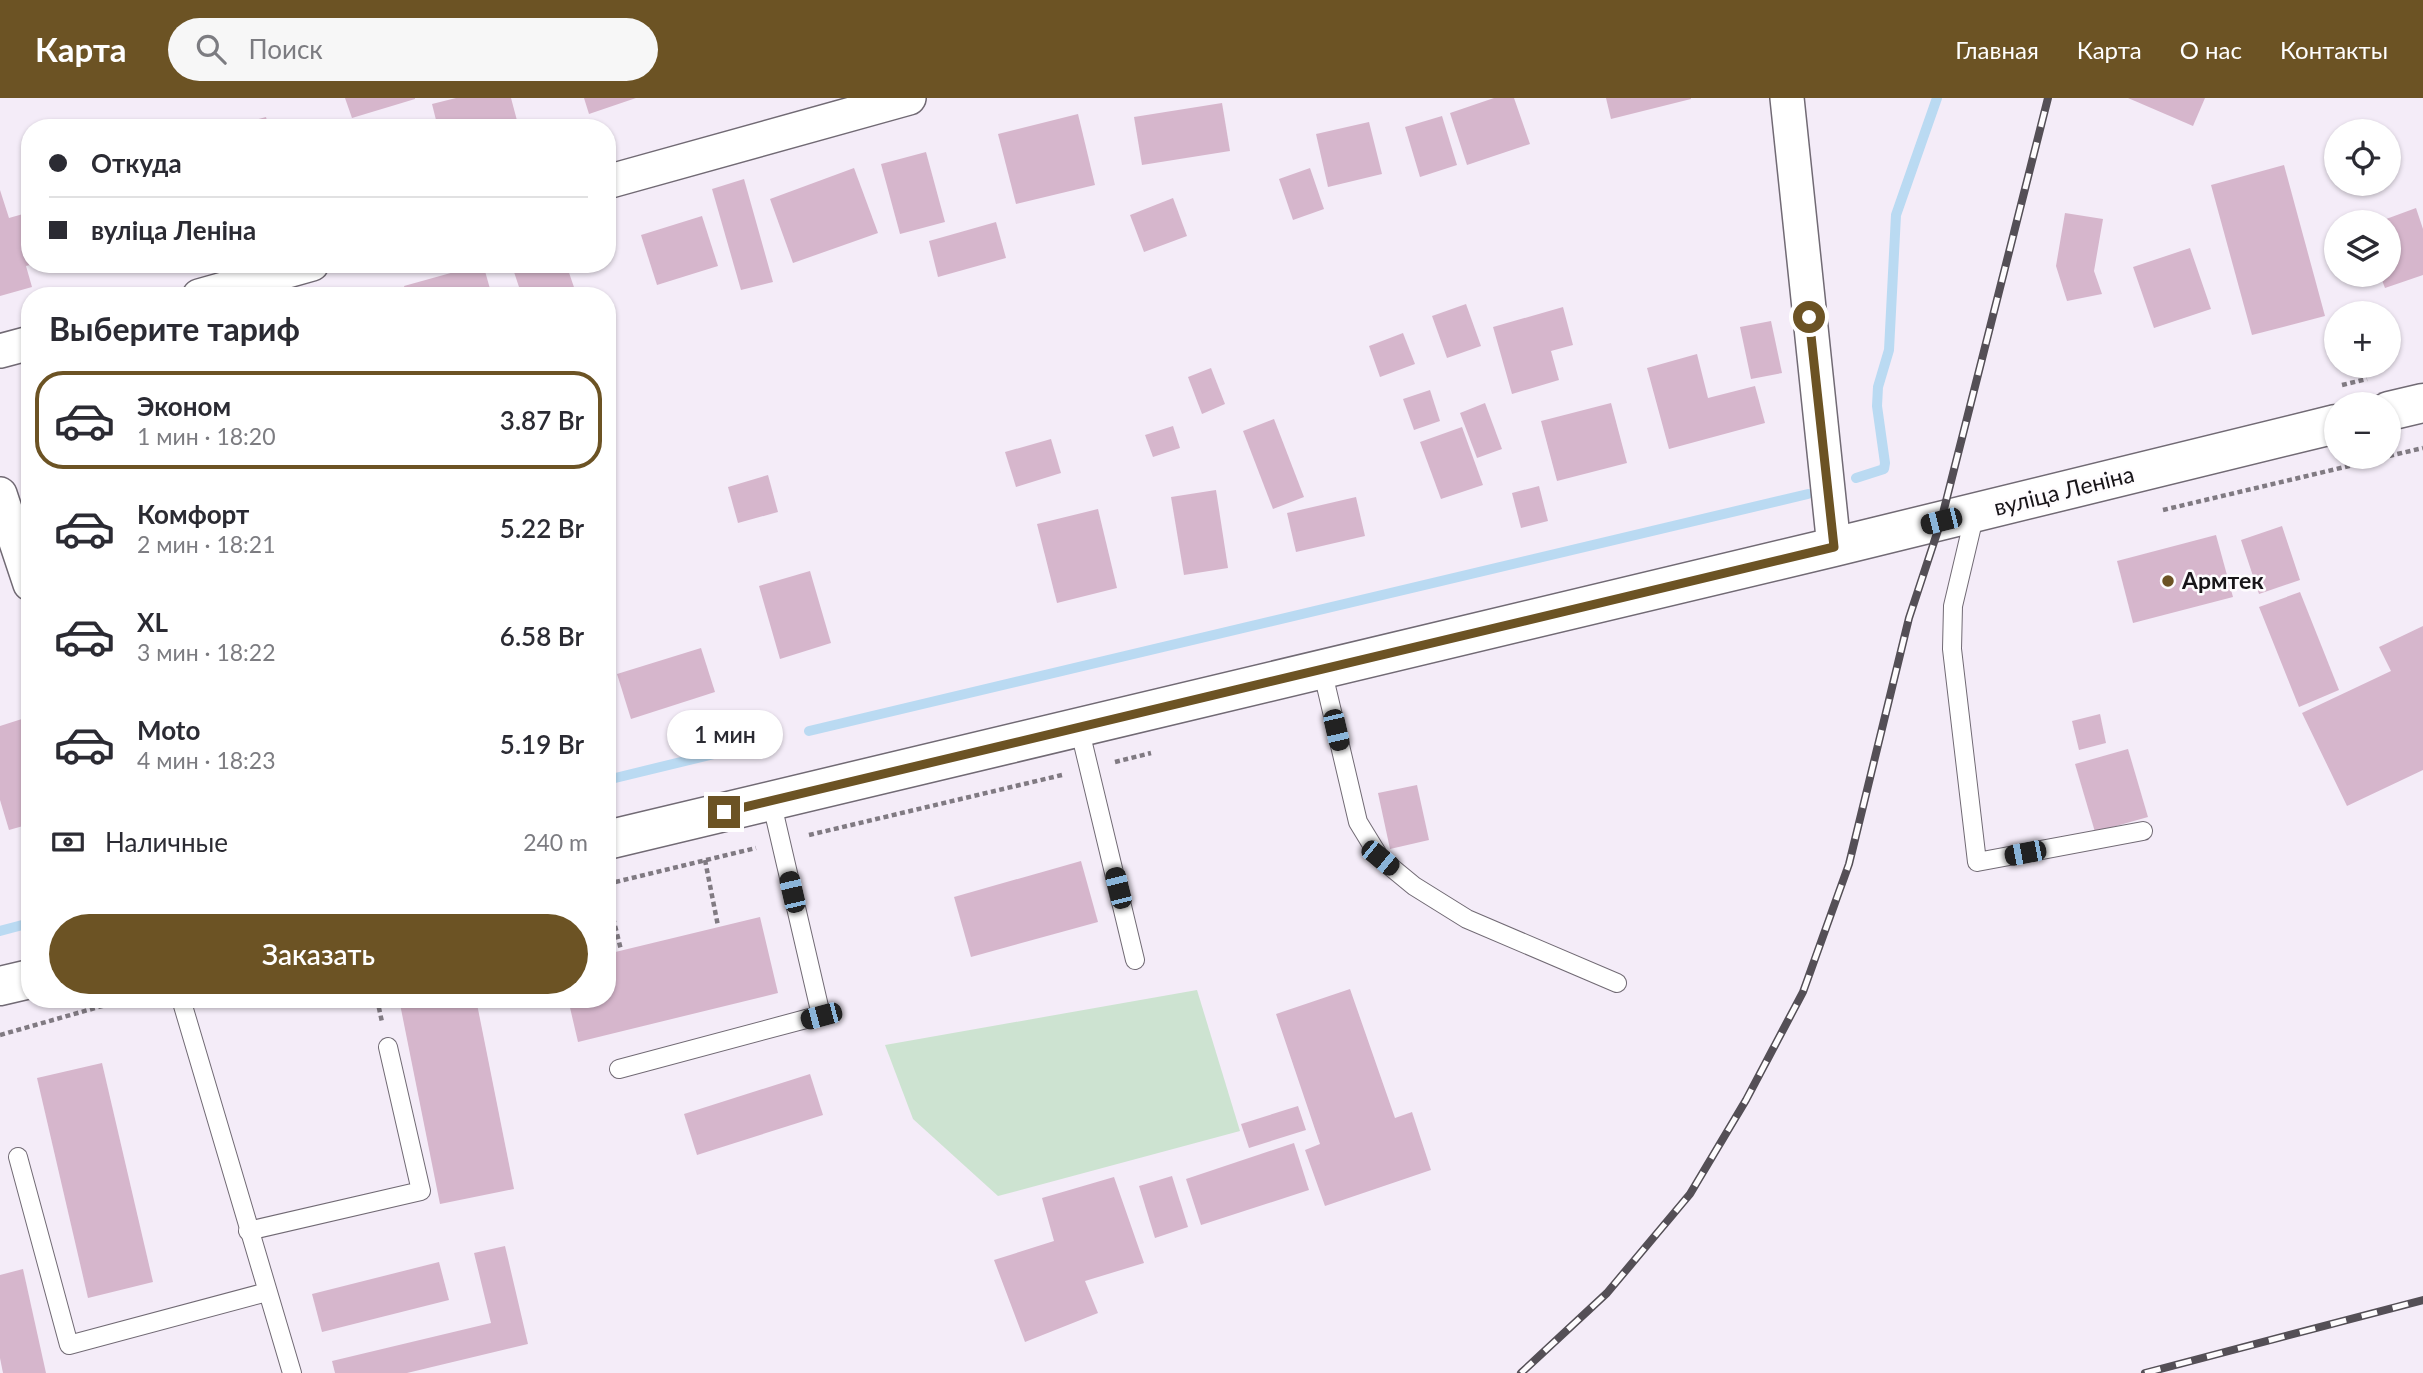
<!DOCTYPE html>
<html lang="ru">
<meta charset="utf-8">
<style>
:root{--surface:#fff;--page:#f7f7f7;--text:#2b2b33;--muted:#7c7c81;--line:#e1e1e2;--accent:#6c5324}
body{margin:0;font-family:Lato,sans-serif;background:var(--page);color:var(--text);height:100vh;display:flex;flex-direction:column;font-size:26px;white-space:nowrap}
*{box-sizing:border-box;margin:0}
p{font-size:23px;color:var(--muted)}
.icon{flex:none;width:38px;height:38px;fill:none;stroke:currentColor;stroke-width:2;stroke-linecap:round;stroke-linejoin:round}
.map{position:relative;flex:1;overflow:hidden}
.sheet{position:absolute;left:21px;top:189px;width:595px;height:721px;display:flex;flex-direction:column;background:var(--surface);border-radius:28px;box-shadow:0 2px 5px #0004}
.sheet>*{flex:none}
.top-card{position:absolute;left:21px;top:21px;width:595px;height:154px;border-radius:28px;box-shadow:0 2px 5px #0004;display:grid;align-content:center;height:154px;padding:0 28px;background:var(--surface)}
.tools{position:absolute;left:2324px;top:21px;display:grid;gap:14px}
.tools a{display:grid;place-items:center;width:77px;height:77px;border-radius:50%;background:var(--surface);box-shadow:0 2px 5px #0004;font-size:35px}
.end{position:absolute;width:32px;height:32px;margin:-16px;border:9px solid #6c5324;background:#fff;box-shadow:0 0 0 4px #fff}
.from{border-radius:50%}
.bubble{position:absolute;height:49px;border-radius:24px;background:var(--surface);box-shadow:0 2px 5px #0004;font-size:23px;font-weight:600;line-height:49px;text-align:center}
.car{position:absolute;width:21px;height:42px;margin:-21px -10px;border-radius:9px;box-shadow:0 0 5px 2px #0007;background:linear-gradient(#222 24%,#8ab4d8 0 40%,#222 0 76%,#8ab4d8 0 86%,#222 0)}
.top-card b{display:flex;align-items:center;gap:24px;height:66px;font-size:26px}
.top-card b+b{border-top:2px solid var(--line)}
.top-card i{width:18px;height:18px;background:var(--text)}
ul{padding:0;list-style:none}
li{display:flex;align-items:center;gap:21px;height:98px;margin:0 14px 10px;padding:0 14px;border:4px solid transparent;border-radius:28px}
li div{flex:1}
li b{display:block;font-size:26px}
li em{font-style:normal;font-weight:600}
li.selected{border-color:var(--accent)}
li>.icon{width:63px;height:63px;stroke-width:1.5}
h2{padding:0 28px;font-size:32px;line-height:84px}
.pay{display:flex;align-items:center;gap:18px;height:77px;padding:0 28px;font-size:26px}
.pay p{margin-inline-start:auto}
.button{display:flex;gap:14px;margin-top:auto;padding:14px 28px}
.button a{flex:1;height:80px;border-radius:42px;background:var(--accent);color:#fff;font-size:28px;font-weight:600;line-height:80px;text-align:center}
header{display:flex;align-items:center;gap:42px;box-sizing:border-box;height:98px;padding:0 35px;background:var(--accent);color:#fff}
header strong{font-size:33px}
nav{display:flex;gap:38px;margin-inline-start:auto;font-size:24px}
.search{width:490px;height:63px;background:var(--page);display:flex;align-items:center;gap:18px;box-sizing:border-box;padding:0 24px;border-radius:38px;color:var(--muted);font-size:26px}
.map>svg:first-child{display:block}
.green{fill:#cde3d1}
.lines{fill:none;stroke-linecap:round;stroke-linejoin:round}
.stream{stroke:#badaf2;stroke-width:10}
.building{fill:#d6b6cc}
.lane-casing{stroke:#716a74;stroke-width:20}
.street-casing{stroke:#716a74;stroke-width:36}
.secondary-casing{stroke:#716a74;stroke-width:41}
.path{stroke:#807a82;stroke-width:4.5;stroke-dasharray:5 3.5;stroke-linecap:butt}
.lane{stroke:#fff;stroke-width:18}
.street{stroke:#fff;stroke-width:33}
.secondary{stroke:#fff;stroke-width:38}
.rail-casing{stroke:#544f56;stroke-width:8}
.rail{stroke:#fefcfe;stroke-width:5;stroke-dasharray:16;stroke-linecap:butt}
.route{stroke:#6c5324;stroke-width:9}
.poi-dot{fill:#6c5324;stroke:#fefcfe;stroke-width:2.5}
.labels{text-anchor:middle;stroke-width:5;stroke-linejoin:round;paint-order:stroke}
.street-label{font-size:23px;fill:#181519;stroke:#fefcfe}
.poi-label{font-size:23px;font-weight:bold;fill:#181519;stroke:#fefcfe;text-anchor:start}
</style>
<header>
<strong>Карта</strong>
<div class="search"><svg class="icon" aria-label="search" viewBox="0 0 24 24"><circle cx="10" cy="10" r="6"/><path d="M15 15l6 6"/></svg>Поиск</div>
<nav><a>Главная</a><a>Карта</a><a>О нас</a><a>Контакты</a></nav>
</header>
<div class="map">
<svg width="2423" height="1275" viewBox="0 0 2423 1275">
<rect width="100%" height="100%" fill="#f4ecf8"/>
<path class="green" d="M1197,892L1240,1033L998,1098L913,1021L885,947Z"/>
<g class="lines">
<g class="stream">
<path d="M1856,380L1884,371L1885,365L1877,308L1878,289L1889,252L1896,117L1937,0"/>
<path d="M809,633L1808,396"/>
<path d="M607,682L755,646"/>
<path d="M0,833L30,825"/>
</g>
</g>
<g class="building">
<path d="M345,0H415V1L352,20Z"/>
<path d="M456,0H511L519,30H438L432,6Z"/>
<path d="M584,0H636L589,16Z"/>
<path d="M1494,0H1514L1530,46L1467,67L1450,15Z"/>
<path d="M1606,0H1691V1L1611,21Z"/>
<path d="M2128,0H2205L2193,28Z"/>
<path d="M1222,5L1230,53L1142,67L1134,19Z"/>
<path d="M1078,16L1095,87L1016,106L998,36Z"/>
<path d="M1442,18L1457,67L1420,79L1405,29Z"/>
<path d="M266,19L269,30H228V29Z"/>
<path d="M1369,24L1382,76L1328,89L1316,36Z"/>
<path d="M926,54L945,124L900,136L881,66Z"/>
<path d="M2284,67L2325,218L2252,237L2211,87Z"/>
<path d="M854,70L878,135L793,165L770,101Z"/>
<path d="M1310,70L1324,111L1293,122L1279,81Z"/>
<path d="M744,81L773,184L741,192L712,91Z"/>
<path d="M0,92L9,120L30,114V167L26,168L32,189L0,198Z"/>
<path d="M1173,100L1187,138L1144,154L1130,117Z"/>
<path d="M2416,110L2423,131V177L2385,190L2380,177H2389V124H2378Z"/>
<path d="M2065,115L2103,121L2094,173L2102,196L2067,203L2056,168Z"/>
<path d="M702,118L718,168L657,187L641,137Z"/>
<path d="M996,124L1006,160L938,179L929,143Z"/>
<path d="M2190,150L2211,211L2154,230L2133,169Z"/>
<path d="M483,166L492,198H407L404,188Z"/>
<path d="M519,166H566L577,198H522L512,168Z"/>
<path d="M1466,206L1481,248L1447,260L1432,218Z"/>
<path d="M1563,209L1573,247L1551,253L1559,282L1512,296L1493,229Z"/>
<path d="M1771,223L1782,275L1751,281L1740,229Z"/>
<path d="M1403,235L1415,266L1380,279L1369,248Z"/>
<path d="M1697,256L1708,300L1755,288L1765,325L1669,351L1647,270Z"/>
<path d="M1211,270L1225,306L1202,316L1188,279Z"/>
<path d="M1430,292L1440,323L1414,332L1403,301Z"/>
<path d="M1485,305L1502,351L1477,360L1460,315Z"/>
<path d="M1611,305L1627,365L1557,383L1541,323Z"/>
<path d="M1274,321L1304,399L1273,411L1243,333Z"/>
<path d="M1173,328L1180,350L1153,359L1145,337Z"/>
<path d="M1462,329L1483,387L1441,401L1420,344Z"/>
<path d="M1051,341L1061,375L1016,389L1005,354Z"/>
<path d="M768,377L778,414L738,425L728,389Z"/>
<path d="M1539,388L1548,423L1521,430L1512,395Z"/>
<path d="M1216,392L1228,470L1184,477L1171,399Z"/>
<path d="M1356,399L1365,438L1296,454L1287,415Z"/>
<path d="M1098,411L1117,490L1057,505L1037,426Z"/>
<path d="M2282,428L2300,482L2259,496L2241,442Z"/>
<path d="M2216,437L2233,499L2133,525L2117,463Z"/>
<path d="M810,473L831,545L780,561L759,488Z"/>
<path d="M2300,494L2339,592L2299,609L2259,509Z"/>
<path d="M2423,528V672L2347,708L2302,615L2391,573L2379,549Z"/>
<path d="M701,550L715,594L631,621L617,576Z"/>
<path d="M2100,616L2106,645L2079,652L2072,623Z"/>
<path d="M25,620L30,636V726L9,732L0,702V628Z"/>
<path d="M2128,651L2148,719L2095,734L2075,666Z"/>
<path d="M1417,687L1429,742L1390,751L1378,695Z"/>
<path d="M1081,763L1098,824L971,859L954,799Z"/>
<path d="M760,819L778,895L578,944L568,901H607V856Z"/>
<path d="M1350,891L1395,1020L1412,1014L1431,1072L1325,1108L1305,1052L1320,1046L1276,916Z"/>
<path d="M399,901H476L514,1091L440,1106Z"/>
<path d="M102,965L153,1184L88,1200L37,980Z"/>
<path d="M810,976L823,1017L697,1057L684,1016Z"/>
<path d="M1298,1008L1306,1032L1249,1050L1241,1026Z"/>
<path d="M1294,1045L1309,1092L1201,1127L1186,1081Z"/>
<path d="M1172,1078L1188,1129L1155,1140L1139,1088Z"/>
<path d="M1114,1079L1144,1165L1085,1183L1098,1215L1025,1244L994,1162L1054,1143L1042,1100Z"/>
<path d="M505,1148L528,1246L407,1275H335L332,1263L491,1225L474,1155Z"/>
<path d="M439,1164L449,1202L322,1234L312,1196Z"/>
<path d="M23,1171L46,1275H3L0,1260V1177Z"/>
</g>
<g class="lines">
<g class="lane-casing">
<g id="lane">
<path d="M1975,415L1953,508L1952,551L1977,764L2143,733"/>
<path d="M1322,571L1358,724L1380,760L1414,788L1467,821L1617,885"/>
<path d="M1079,629L1135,862"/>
<path d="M181,901L292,1275"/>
<path d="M619,971L821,917L771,702"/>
<path d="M18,1059L69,1247L267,1194"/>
<path d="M248,1133L421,1093L388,949"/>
</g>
</g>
<g class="street-casing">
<g id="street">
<path d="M1787,0L1834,449"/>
<path d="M607,84L909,0"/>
<path d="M199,198L312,166"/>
<path d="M0,253L30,245"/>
<path d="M0,396L30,486"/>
</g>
</g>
<g class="secondary-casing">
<g id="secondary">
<path d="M2389,313L2423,305"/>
<path d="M607,742L1834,449L2336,326"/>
<path d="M0,888L30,881"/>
</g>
</g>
<g class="path">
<path d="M2342,287L2367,281"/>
<path d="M2389,358L2423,350"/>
<path d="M2163,412L2387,359"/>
<path d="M1115,664L1151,655"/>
<path d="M809,737L1062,677"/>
<path d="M705,762L718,828"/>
<path d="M607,786L756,750"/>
<path d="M607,795L621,852"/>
<path d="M377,901L382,924"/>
<path d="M0,937L127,901"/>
</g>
<use href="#lane" class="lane"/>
<use href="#street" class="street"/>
<use href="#secondary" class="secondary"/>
<g class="rail-casing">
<g id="rail">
<path d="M1521,1275L1607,1195L1690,1096L1746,1002L1803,894L1849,766L1909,520L1941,423L2048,0"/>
<path d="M2145,1275L2423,1202"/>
</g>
</g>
<use href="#rail" class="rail"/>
</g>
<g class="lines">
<path class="route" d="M724,714L1834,449L1809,219"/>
</g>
<circle class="poi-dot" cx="2168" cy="483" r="7"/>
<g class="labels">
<g class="street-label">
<text transform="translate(2064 393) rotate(-14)" y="8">вуліца Леніна</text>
</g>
<g class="poi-label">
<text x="2182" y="491">Армтек</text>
</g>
</g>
</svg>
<div class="tools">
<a><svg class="icon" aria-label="locate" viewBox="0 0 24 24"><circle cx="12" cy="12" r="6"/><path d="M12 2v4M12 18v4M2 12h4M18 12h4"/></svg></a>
<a><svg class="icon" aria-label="layers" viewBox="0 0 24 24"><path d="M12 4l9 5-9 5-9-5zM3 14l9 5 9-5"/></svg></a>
<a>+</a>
<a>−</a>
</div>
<i class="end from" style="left:1809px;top:219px"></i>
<i class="end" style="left:724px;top:714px"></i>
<div class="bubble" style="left:667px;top:612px;width:116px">1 мин</div>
<i class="car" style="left:1941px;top:423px;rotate:256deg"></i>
<i class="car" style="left:1336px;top:632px;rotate:167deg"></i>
<i class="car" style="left:2025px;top:755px;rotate:259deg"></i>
<i class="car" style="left:1380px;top:760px;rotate:129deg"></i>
<i class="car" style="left:1118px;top:790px;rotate:346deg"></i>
<i class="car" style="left:792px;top:794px;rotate:347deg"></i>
<i class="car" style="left:821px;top:918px;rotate:255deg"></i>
<div class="top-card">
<b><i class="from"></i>Откуда</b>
<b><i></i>вуліца Леніна</b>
</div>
<section class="sheet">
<h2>Выберите тариф</h2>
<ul>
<li class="selected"><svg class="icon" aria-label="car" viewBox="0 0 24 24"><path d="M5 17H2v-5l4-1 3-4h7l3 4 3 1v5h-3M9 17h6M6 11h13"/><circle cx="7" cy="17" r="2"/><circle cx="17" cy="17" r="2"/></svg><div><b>Эконом</b><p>1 мин · 18:20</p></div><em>3.87 Br</em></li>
<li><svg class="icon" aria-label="car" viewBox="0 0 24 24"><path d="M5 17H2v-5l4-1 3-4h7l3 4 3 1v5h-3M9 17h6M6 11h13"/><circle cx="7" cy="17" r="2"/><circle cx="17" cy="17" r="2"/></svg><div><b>Комфорт</b><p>2 мин · 18:21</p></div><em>5.22 Br</em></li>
<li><svg class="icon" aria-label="car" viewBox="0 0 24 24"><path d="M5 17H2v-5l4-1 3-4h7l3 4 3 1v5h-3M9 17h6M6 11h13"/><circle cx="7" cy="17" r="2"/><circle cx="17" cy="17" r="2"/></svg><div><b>XL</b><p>3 мин · 18:22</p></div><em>6.58 Br</em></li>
<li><svg class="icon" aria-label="car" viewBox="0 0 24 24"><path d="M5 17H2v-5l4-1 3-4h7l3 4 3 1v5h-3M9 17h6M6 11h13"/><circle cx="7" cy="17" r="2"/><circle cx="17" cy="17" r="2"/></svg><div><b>Moto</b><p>4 мин · 18:23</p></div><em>5.19 Br</em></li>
</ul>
<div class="pay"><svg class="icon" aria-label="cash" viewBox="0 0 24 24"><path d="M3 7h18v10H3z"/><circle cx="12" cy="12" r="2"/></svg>Наличные<p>240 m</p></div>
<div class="button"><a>Заказать</a></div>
</section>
</div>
